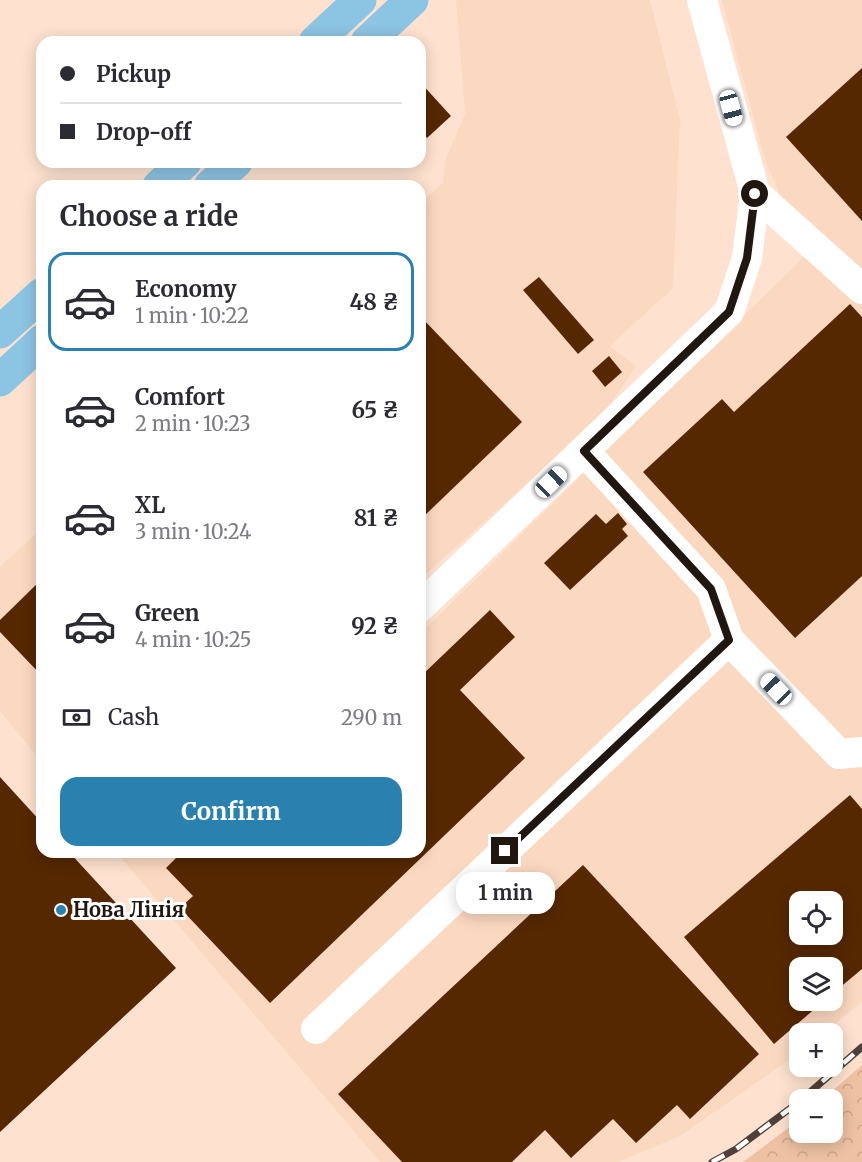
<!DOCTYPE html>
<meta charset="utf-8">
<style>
:root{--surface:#fff;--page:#f2f2f3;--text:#2b2b33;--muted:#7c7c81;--line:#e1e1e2;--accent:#2981b0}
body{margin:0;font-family:Merriweather,serif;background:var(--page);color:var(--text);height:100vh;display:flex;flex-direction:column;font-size:22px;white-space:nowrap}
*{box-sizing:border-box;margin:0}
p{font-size:20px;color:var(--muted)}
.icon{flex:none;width:33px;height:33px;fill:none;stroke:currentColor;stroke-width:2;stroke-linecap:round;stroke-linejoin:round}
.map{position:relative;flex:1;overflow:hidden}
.sheet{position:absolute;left:36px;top:180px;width:390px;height:678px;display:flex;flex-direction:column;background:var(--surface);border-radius:18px;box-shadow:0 3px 15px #0003}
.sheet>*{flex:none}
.top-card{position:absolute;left:36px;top:36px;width:390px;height:132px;border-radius:18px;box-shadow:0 3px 15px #0003;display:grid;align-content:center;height:132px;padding:0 24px;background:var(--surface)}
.buttons{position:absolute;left:789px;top:891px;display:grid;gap:12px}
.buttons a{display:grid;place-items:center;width:54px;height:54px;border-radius:12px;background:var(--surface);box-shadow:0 3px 15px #0003;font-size:30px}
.end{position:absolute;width:27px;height:27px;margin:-14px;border:8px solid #211711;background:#fff;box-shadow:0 0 0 3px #fff}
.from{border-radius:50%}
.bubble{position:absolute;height:42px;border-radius:18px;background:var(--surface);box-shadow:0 3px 15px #0003;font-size:20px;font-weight:700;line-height:42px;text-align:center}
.car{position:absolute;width:18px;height:36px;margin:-18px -9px;border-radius:8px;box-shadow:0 0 4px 2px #0007;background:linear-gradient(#fff 24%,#345 0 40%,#fff 0 76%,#345 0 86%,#fff 0)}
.top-card b{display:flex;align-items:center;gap:21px;height:57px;font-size:22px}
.top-card b+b{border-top:2px solid var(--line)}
.top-card i{width:15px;height:15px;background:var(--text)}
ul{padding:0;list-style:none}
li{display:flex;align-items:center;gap:18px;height:99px;margin:0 12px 9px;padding:0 12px;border:3px solid transparent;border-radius:18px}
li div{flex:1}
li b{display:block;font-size:22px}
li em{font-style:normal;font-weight:700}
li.active{border-color:var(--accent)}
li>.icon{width:54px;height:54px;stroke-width:1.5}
h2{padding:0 24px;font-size:27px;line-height:72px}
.pay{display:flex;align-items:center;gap:15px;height:66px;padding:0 24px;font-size:22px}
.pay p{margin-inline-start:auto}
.cta{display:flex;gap:12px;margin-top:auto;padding:12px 24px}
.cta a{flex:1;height:69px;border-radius:18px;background:var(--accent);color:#fff;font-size:24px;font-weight:700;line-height:69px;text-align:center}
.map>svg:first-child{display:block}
.built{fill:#fbd8c0;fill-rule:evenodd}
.forest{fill:url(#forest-crowns)}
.building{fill:#552800;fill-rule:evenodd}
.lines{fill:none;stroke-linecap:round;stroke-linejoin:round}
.minor{stroke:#fff;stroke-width:30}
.major{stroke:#8cc4e3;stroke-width:33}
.rail-casing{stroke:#4f4139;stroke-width:7}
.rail{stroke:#fff;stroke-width:4.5;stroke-dasharray:14;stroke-linecap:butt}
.route{stroke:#211711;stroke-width:8}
.poi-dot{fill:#2981b0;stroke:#fff;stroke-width:2}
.labels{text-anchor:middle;stroke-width:6;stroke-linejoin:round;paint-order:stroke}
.poi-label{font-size:20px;font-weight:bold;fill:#211711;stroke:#fff;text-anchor:start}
</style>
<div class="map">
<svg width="862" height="1162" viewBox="0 0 862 1162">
<defs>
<pattern id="forest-crowns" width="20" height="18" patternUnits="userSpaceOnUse" patternTransform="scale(1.5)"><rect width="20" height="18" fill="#eec1a2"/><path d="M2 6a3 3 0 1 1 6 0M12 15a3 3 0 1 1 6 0" fill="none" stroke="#cca58a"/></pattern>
</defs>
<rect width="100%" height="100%" fill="#fee2cf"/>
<g class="built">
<path d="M456,0H650L680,119L673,288L610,346L636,366L602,417L420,579V204L443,183L445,161L465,114Z"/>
<path d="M722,0H862V1002L823,1033L800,1034L799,1053L680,1136L618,1162H380L116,852H420V634L806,255L765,160ZM800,902H832V934H800ZM800,968H832V1000H800Z"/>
<path d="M42,528V762L0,711V567Z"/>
</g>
<path class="forest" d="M862,1065V1162H743L799,1120L800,1132H832V1100L823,1099Z"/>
<g class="building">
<path d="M862,68V221L786,137Z"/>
<path d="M420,82L451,116L427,138L420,130Z"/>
<path d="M539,277L594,340L578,354L523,290Z"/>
<path d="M850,304L862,317V576L795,638L643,472L722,399L734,412Z"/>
<path d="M420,316L522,422L420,520Z"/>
<path d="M609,356L622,372L605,387L592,371Z"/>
<path d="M618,513L627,524L622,529L628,536L570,590L544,563L596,514L606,524Z"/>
<path d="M42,579V676L0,632V620Z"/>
<path d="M490,610L515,637L460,690L525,758L270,1003L180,908L193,896L166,868L182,852H420V677Z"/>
<path d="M0,777L42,823V852H69L176,968L0,1132Z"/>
<path d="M850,795L862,809V969L832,994V968H800V1000H825L774,1044L684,937ZM800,902H832V934H800Z"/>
<path d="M583,865L759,1054L690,1119L677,1105L636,1143L613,1119L571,1158L545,1130L512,1162H402L338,1094Z"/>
</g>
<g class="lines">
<g class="minor">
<path d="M755,193L862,289"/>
<path d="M420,607L729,312L747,258L755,193L702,0"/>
<path d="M729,640L839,754L862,752"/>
<path d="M316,1029L729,640L711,589L584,451"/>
</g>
<g class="major">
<path d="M315,42L360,0"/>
<path d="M367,42L412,0"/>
<path d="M159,186L185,162"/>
<path d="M210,186L236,162"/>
<path d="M0,332L42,294"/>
<path d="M0,380L42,341"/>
</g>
<g class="rail-casing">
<g id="rail">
<path d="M801,1100L862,1047"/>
<path d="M712,1162L736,1149L800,1101"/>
</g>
</g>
<use href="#rail" class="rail"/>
</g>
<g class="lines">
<path class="route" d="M505,851L729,640L711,589L584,451L729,312L747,258L755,194"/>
</g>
<circle class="poi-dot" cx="61" cy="910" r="6"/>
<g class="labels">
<g class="poi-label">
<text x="73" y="917">Нова Лінія</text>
</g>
</g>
</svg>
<div class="buttons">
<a><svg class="icon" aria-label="locate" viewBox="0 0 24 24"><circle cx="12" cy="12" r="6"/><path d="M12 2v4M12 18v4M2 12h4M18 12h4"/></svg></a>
<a><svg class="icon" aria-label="layers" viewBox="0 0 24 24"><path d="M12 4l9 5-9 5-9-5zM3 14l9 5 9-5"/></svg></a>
<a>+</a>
<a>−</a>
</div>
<i class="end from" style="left:755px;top:194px"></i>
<i class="end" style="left:505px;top:851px"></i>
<div class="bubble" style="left:456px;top:872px;width:99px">1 min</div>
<i class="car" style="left:731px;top:108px;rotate:165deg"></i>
<i class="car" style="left:551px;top:482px;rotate:46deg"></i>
<i class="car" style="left:776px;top:689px;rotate:316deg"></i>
<div class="top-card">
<b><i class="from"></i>Pickup</b>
<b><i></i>Drop-off</b>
</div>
<section class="sheet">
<h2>Choose a ride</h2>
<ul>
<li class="active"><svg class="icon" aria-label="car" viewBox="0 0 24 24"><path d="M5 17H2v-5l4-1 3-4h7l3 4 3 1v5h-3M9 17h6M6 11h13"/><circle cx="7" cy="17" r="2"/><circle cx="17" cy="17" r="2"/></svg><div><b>Economy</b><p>1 min · 10:22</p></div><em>48 ₴</em></li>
<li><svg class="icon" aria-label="car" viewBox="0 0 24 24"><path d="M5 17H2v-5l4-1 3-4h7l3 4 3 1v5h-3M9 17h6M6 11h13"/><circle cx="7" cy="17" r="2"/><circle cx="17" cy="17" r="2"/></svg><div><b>Comfort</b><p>2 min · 10:23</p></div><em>65 ₴</em></li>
<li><svg class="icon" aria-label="car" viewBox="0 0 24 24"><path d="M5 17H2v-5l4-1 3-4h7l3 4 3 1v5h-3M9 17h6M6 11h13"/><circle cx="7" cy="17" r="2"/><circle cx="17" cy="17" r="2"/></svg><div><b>XL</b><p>3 min · 10:24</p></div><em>81 ₴</em></li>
<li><svg class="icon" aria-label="car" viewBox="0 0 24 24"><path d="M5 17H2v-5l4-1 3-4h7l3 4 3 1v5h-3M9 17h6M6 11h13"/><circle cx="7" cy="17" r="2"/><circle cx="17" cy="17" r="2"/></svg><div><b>Green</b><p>4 min · 10:25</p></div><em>92 ₴</em></li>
</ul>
<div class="pay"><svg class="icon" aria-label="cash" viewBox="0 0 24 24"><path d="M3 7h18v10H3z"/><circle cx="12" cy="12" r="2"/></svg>Cash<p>290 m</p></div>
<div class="cta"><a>Confirm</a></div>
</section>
</div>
